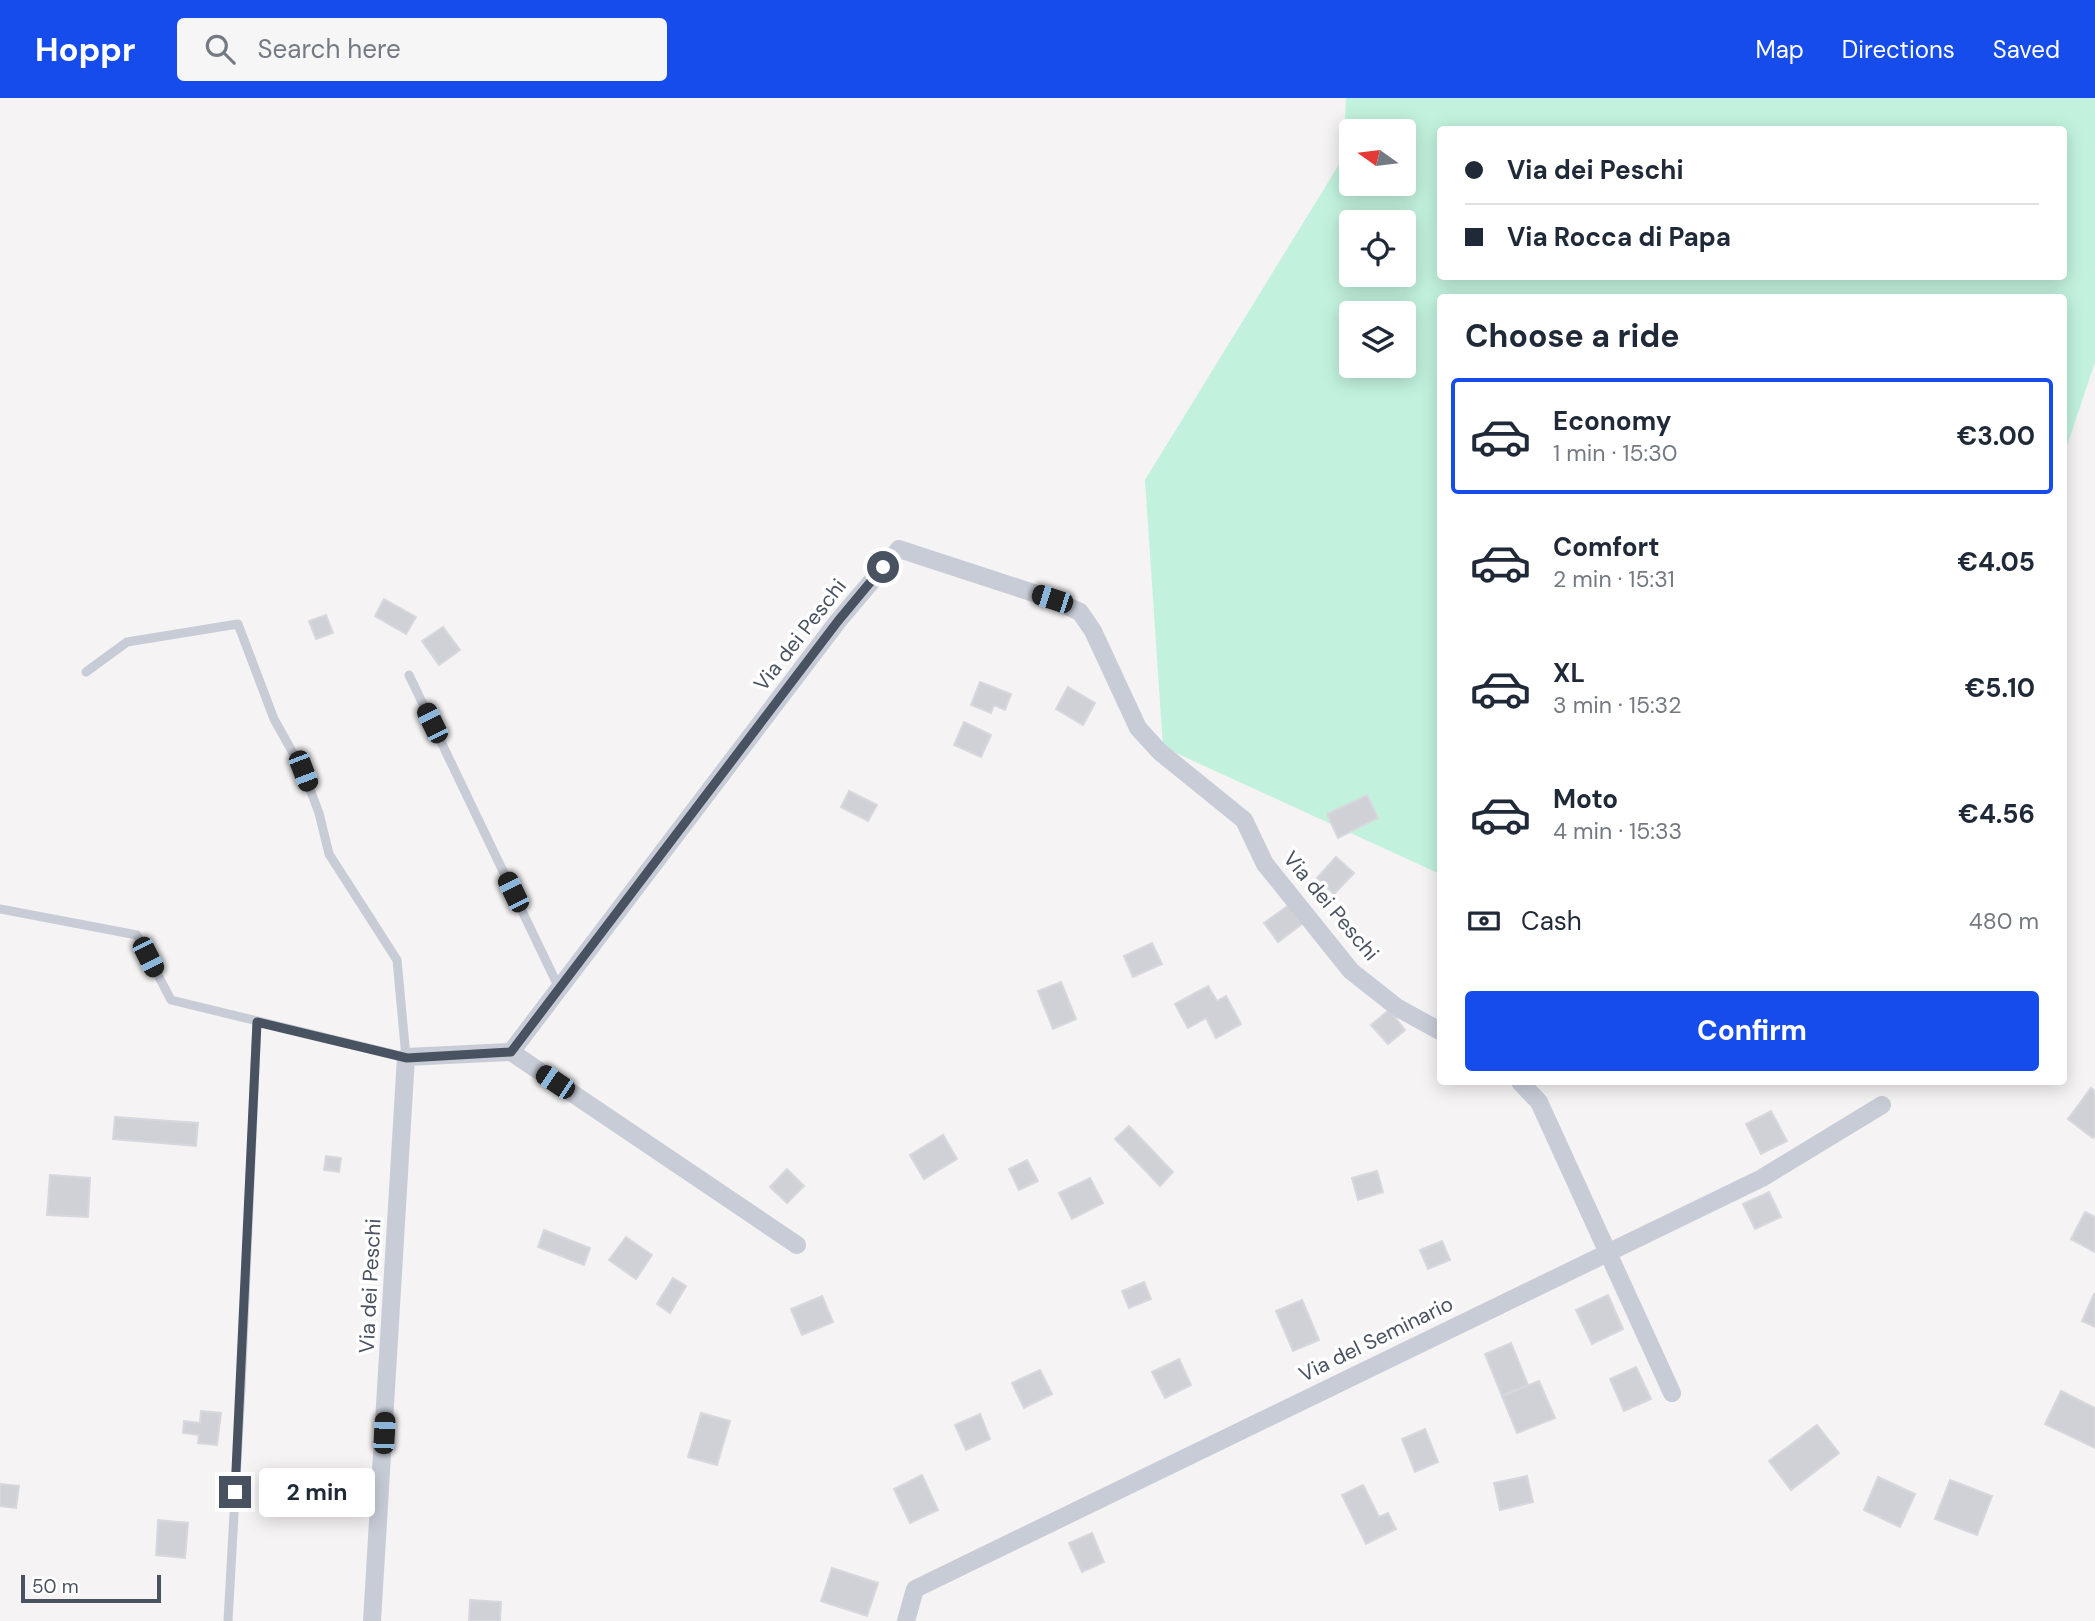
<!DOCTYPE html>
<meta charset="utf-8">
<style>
:root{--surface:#fff;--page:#f6f6f7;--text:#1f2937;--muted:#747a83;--line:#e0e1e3;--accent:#164cec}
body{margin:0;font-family:"DM Sans",sans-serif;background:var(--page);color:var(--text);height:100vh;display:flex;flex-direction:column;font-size:26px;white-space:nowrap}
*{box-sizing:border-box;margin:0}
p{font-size:23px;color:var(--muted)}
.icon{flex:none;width:38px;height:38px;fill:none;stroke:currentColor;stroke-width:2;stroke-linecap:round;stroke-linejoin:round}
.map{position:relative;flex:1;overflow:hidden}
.details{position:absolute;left:1437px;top:196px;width:630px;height:791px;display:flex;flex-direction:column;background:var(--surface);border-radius:7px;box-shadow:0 4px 18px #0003}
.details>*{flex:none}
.hud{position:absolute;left:1437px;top:28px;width:630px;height:154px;border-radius:7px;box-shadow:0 4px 18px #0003;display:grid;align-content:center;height:154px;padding:0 28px;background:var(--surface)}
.needle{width:46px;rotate:284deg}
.fabs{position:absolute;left:1339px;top:21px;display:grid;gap:14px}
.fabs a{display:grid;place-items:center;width:77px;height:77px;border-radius:7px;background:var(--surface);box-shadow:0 4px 18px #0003;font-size:35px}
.scale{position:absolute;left:21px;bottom:18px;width:140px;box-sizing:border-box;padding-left:7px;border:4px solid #495261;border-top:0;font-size:19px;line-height:24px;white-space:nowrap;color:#495261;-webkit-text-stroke:5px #fff;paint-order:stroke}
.end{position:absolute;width:32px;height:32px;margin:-16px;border:9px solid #495261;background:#fff;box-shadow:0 0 0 4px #fff}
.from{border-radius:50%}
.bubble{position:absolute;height:49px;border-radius:7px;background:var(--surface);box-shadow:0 4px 18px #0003;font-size:23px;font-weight:700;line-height:49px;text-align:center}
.car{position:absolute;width:21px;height:42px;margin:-21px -10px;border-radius:9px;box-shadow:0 0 5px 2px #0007;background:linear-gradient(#222 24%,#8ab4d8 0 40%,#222 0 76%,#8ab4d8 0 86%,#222 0)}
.hud b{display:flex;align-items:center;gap:24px;height:66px;font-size:26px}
.hud b+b{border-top:2px solid var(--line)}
.hud i{width:18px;height:18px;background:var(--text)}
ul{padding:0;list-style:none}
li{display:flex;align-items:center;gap:21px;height:116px;margin:0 14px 10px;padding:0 14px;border:4px solid transparent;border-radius:7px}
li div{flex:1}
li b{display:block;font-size:26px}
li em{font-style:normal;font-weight:700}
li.current{border-color:var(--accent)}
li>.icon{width:63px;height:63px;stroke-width:1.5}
h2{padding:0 28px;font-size:32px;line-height:84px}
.pay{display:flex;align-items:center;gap:18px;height:77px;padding:0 28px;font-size:26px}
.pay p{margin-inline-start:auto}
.action{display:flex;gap:14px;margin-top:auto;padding:14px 28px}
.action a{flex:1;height:80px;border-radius:7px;background:var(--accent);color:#fff;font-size:28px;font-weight:700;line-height:80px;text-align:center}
header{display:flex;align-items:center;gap:42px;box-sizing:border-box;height:98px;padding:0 35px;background:var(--accent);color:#fff}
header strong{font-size:33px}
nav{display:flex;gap:38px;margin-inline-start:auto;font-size:24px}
.search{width:490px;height:63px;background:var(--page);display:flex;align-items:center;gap:18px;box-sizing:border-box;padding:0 24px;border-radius:7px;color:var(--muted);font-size:26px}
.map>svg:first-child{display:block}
.green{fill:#c2f2dd;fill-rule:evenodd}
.building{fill:#cfd1d7;stroke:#d7d8de;stroke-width:2}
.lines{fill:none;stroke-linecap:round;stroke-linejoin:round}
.lane{stroke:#c7ccd7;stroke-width:9}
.street{stroke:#c7ccd7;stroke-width:18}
.route{stroke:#495261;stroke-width:9}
.labels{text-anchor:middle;stroke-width:7;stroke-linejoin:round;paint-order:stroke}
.street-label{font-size:21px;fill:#495261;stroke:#fff}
</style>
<header>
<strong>Hoppr</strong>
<div class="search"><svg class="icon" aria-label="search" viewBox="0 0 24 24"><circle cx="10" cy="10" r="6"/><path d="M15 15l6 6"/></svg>Search here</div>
<nav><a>Map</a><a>Directions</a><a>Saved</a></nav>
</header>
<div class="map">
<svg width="2095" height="1523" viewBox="0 0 2095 1523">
<rect width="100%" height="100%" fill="#f5f3f3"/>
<path class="green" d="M1346,0H2095V264L2063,360V200H1440V776L1163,649L1145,382L1343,60ZM1440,32H2063V178H1440ZM1351,33H1404V86H1351ZM1351,124H1404V177H1351ZM1351,215H1404V268H1351Z"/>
<g class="building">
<path d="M384,501L416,519L406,536L375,518Z"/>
<path d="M326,517L333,535L316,541L309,523Z"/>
<path d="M443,529L460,552L439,567L422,543Z"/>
<path d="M980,584L1011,596L1005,612L994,607L991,615L971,607Z"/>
<path d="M1068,589L1095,605L1083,627L1056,611Z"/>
<path d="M964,624L991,637L981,659L954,647Z"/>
<path d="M849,693L877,707L868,723L841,709Z"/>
<path d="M1367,697L1378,720L1338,740L1327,716Z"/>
<path d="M1336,759L1354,775L1334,796L1317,780Z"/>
<path d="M1289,807L1302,826L1278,844L1264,825Z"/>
<path d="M1152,845L1162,866L1133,879L1124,858Z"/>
<path d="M1061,884L1076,921L1053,931L1038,893Z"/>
<path d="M1208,888L1217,903L1226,898L1241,926L1216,940L1206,920L1188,930L1175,906Z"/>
<path d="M1389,912L1405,932L1388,946L1371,927Z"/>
<path d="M2091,990L2095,993V1037L2093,1040L2068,1021Z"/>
<path d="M1771,1013L1787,1043L1761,1056L1746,1026Z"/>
<path d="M115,1019L198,1025L196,1048L113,1041Z"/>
<path d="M1129,1028L1173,1074L1160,1088L1115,1041Z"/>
<path d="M943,1037L957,1061L924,1081L910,1057Z"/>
<path d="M326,1058L341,1060L339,1074L324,1072Z"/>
<path d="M1027,1062L1038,1083L1019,1092L1009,1071Z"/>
<path d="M787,1071L804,1088L787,1105L770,1089Z"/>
<path d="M1377,1073L1383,1094L1358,1102L1352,1080Z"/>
<path d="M50,1077L90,1080L88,1119L47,1117Z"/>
<path d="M1090,1080L1103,1105L1072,1121L1059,1095Z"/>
<path d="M1769,1094L1781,1119L1755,1131L1743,1106Z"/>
<path d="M2085,1114L2095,1119V1154L2071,1141Z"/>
<path d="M544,1132L590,1150L584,1167L538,1149Z"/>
<path d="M626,1139L652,1157L636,1181L609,1162Z"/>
<path d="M1442,1143L1450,1162L1428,1171L1420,1152Z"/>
<path d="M673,1180L686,1188L670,1215L657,1206Z"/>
<path d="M1144,1184L1151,1201L1129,1210L1122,1193Z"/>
<path d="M2094,1196H2095V1229L2082,1223Z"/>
<path d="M1608,1197L1623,1231L1592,1246L1576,1212Z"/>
<path d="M822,1198L833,1224L802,1237L791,1211Z"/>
<path d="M1302,1202L1319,1242L1293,1253L1276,1213Z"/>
<path d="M1511,1245L1528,1287L1502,1298L1485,1256Z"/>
<path d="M1179,1261L1191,1287L1165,1300L1152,1274Z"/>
<path d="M1636,1269L1651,1301L1624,1313L1610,1281Z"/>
<path d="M1040,1272L1052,1296L1024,1310L1012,1285Z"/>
<path d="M1539,1283L1555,1320L1517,1335L1502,1298Z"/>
<path d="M2061,1293L2095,1310V1350L2045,1326Z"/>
<path d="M201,1313L221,1315L217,1347L198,1345L199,1337L183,1335L184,1323L200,1325Z"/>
<path d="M701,1315L730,1323L717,1367L688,1359Z"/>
<path d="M980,1316L990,1341L966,1352L955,1327Z"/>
<path d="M1817,1327L1839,1355L1791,1392L1769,1363Z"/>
<path d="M1425,1331L1438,1364L1415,1374L1402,1341Z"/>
<path d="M922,1377L938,1412L910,1425L894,1391Z"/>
<path d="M1527,1378L1533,1404L1500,1412L1494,1385Z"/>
<path d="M1878,1379L1915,1396L1900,1429L1864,1412Z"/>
<path d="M1950,1382L1992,1398L1977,1437L1935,1421Z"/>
<path d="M0,1386L19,1388L16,1410L0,1408Z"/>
<path d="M1363,1387L1379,1419L1388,1415L1396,1431L1366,1446L1342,1397Z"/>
<path d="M158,1422L188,1425L185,1460L156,1457Z"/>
<path d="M1092,1435L1104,1464L1082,1474L1069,1445Z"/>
<path d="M832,1470L878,1485L867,1518L821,1503Z"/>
<path d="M470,1502L501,1504L500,1523H469Z"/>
</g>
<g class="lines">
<g class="lane">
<path d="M409,577L559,890"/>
<path d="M0,811L137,837L171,902L406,959L397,862L329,756L319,715L303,673L274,621L238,526L127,544L86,574"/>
<path d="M228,1523L241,1291L257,924"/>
</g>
<g class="street">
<path d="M511,954L797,1147"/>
<path d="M1520,984L1539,1004L1672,1295"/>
<path d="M372,1523L406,959L511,954L838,523L899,451L1052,501L1080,514L1093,533L1138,630L1160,654L1244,722L1265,766L1351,873L1398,910L1440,933"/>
<path d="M906,1523L915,1491L1762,1080L1882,1007"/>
</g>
</g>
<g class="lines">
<path class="route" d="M235,1394L257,924L407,960L511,954L838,523L883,469"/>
</g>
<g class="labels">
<g class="street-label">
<text transform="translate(800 537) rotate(-52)" y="7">Via dei Peschi</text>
<text transform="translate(1331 808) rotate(50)" y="7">Via dei Peschi</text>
<text transform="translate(370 1188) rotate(-87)" y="7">Via dei Peschi</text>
<text transform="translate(1376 1241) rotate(-26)" y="7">Via del Seminario</text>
</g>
</g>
</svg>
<div class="fabs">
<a><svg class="needle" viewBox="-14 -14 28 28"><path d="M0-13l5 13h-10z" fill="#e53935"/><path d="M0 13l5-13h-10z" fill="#747a83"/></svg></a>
<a><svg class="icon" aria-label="locate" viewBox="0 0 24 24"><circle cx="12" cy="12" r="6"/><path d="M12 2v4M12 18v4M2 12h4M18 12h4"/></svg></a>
<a><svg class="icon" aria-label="layers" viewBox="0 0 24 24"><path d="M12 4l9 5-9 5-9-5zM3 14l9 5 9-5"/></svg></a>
</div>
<div class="scale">50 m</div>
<i class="end from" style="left:883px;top:469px"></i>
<i class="end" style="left:235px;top:1394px"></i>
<div class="bubble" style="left:259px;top:1370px;width:116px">2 min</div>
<i class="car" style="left:1052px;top:501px;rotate:288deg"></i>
<i class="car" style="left:432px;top:625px;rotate:334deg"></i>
<i class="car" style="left:303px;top:673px;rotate:159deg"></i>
<i class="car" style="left:513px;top:794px;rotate:334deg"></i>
<i class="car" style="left:148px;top:859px;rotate:153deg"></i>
<i class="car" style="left:555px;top:984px;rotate:304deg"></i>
<i class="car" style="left:384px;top:1335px;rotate:3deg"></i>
<div class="hud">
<b><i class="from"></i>Via dei Peschi</b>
<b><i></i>Via Rocca di Papa</b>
</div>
<section class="details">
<h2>Choose a ride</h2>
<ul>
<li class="current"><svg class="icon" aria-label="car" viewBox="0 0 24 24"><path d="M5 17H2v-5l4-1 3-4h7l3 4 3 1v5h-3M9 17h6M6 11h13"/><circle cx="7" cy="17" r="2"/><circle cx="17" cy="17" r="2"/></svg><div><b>Economy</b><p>1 min · 15:30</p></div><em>€3.00</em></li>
<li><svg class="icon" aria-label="car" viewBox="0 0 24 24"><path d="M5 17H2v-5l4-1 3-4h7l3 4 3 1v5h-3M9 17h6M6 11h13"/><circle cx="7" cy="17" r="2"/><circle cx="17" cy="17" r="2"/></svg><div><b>Comfort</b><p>2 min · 15:31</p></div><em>€4.05</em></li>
<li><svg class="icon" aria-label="car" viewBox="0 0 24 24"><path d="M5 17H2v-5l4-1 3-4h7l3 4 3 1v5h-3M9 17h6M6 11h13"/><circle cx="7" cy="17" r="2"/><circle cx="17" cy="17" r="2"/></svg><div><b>XL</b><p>3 min · 15:32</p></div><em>€5.10</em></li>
<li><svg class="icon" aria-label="car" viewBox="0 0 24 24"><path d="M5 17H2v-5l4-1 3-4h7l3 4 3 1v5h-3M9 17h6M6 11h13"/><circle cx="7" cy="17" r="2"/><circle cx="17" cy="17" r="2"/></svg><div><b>Moto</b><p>4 min · 15:33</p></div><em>€4.56</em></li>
</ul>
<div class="pay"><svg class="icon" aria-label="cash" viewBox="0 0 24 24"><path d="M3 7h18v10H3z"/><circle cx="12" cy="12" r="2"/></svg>Cash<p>480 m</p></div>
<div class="action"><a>Confirm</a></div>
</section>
</div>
